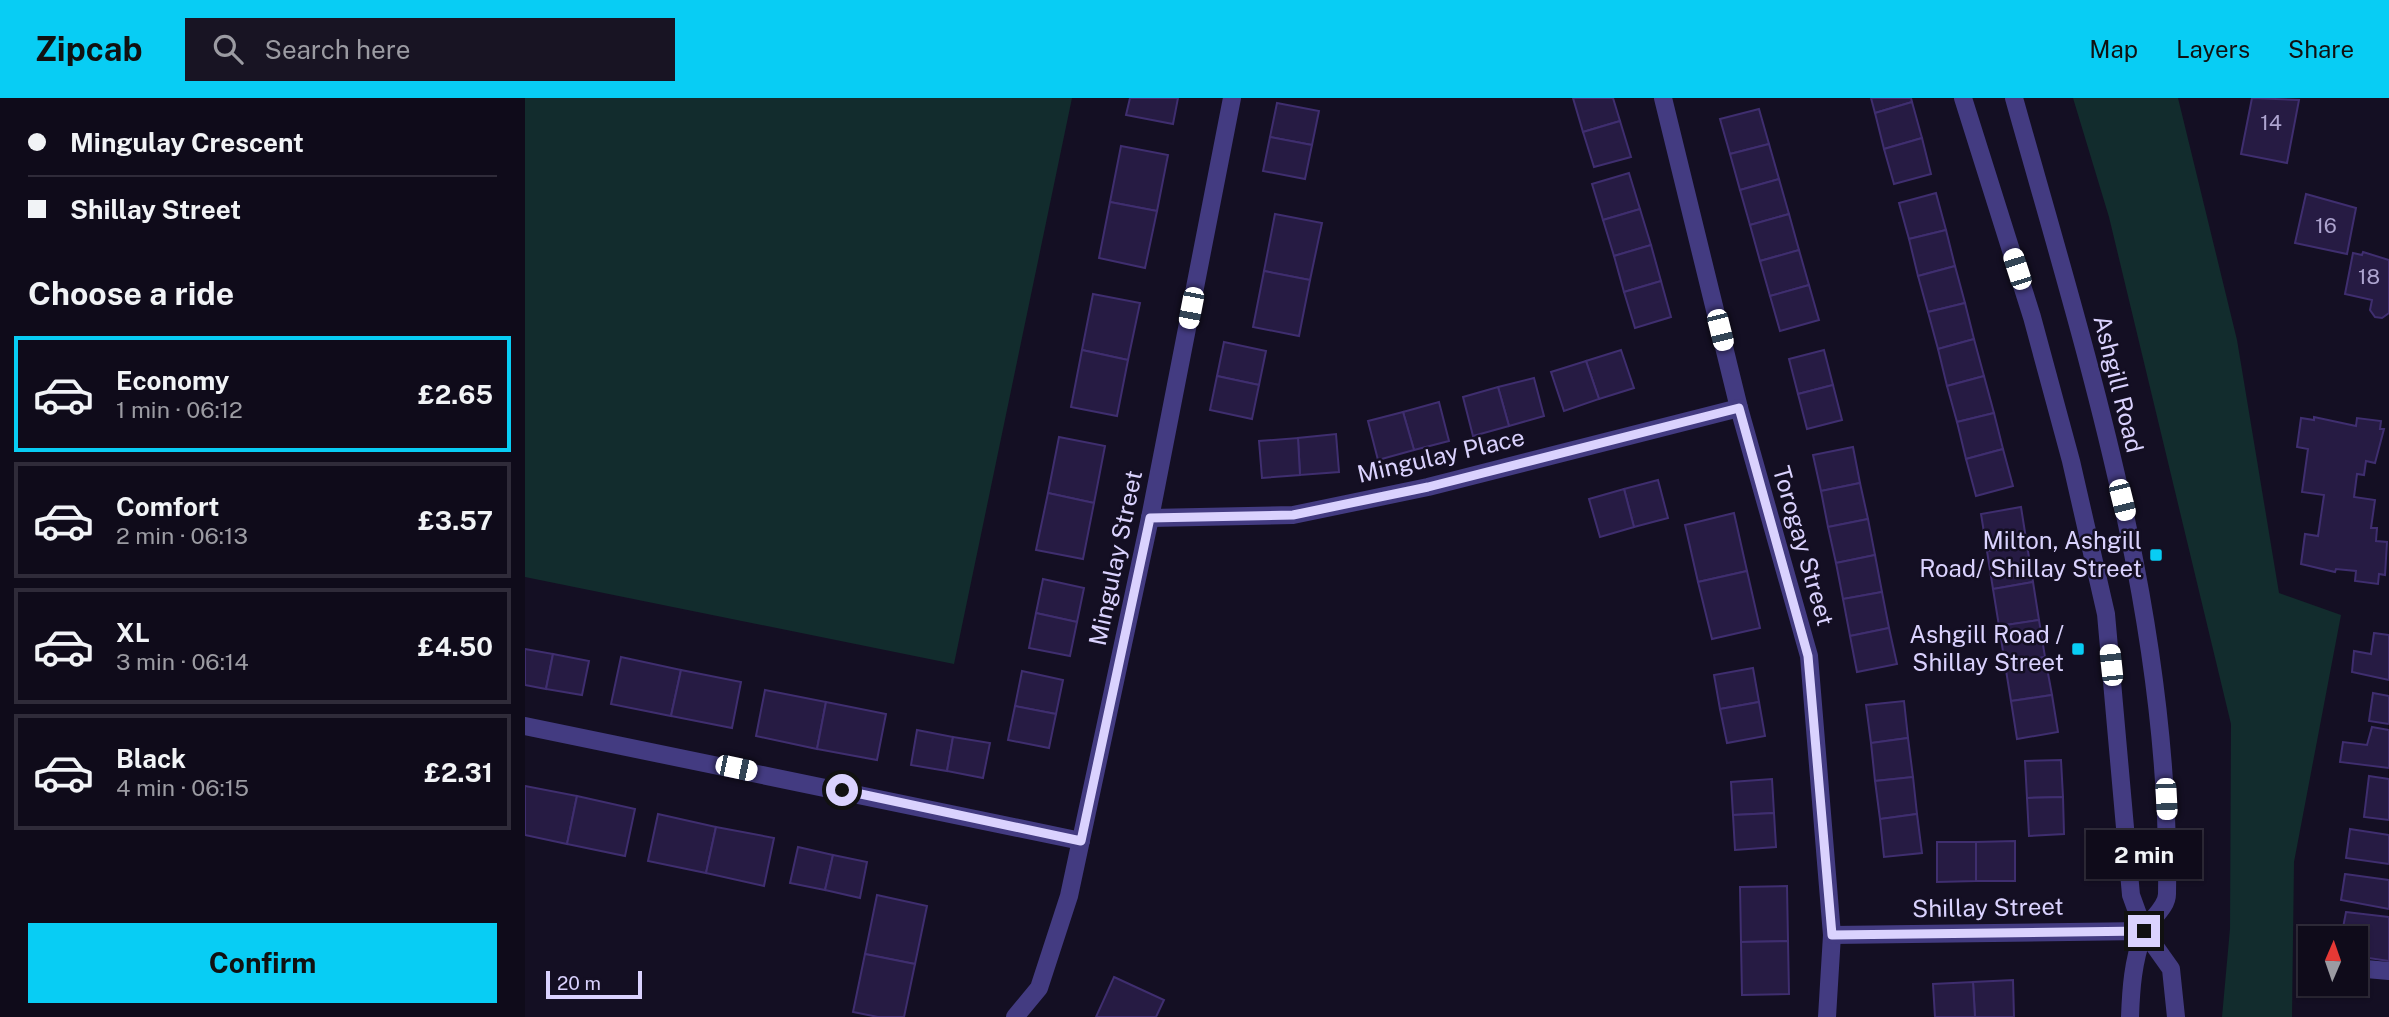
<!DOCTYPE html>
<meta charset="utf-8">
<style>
:root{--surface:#0f0b1a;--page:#181423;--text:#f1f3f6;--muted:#9b9ba2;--line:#2f2b39;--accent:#08cdf4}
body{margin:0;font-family:"Public Sans",sans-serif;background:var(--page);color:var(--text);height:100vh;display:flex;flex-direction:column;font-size:26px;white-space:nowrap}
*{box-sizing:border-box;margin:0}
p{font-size:23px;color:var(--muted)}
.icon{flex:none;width:38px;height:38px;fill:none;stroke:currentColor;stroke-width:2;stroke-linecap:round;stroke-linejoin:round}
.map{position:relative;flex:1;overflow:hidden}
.panel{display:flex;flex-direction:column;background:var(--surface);width:525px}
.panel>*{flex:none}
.guide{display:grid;align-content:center;height:154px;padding:0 28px;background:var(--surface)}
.needle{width:46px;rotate:2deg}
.fabs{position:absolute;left:1773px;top:828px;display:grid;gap:14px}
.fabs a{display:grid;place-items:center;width:70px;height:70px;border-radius:0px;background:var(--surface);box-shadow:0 2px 5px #0004,0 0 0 2px var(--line);font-size:35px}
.scale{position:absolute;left:21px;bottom:18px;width:96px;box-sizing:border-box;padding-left:7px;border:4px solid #dad2fe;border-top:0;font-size:19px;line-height:24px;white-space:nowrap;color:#dad2fe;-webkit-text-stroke:5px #140f23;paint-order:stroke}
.end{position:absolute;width:32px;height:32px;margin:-16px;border:9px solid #dad2fe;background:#111;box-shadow:0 0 0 4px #111}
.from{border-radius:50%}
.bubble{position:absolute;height:49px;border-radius:0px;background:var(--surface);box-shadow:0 2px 5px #0004,0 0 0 2px var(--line);font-size:23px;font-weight:700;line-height:49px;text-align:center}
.car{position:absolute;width:21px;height:42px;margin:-21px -10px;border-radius:9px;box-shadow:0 0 5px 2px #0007;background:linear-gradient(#fff 24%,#345 0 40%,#fff 0 76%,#345 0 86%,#fff 0)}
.guide b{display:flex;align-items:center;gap:24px;height:66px;font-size:26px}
.guide b+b{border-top:2px solid var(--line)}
.guide i{width:18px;height:18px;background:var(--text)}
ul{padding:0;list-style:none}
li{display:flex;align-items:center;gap:21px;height:116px;margin:0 14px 10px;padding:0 14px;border:4px solid var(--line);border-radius:0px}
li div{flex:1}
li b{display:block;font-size:26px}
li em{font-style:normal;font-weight:700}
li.current{border-color:var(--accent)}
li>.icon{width:63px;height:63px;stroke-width:1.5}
h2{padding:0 28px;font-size:32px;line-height:84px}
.primary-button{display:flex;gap:14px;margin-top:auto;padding:14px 28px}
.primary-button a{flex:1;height:80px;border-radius:0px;background:var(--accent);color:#111;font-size:28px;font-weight:700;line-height:80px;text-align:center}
header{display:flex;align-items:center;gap:42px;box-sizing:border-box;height:98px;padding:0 35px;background:var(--accent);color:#111}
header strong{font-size:33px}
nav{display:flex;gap:38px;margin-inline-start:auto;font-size:24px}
.search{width:490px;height:63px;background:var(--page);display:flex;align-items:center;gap:18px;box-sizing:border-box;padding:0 24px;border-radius:0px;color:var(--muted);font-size:26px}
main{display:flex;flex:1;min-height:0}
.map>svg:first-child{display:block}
.green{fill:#122c2d}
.building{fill:#261b43;stroke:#3f2e6f;stroke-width:2}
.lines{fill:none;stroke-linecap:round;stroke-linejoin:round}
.lane{stroke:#433b81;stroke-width:18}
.street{stroke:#433b81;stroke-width:18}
.route{stroke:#dad2fe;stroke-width:9}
.poi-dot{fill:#08cdf4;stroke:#140f23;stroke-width:2.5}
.labels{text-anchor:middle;stroke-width:5;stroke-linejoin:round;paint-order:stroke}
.number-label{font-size:21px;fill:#ada4cf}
.street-label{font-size:24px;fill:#dad2fe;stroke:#140f23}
.poi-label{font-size:24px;fill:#dad2fe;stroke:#140f23;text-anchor:end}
</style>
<header>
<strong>Zipcab</strong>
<div class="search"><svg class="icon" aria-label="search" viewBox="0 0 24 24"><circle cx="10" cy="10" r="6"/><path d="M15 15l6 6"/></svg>Search here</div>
<nav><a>Map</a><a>Layers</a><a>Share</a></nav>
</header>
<main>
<section class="panel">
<div class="guide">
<b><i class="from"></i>Mingulay Crescent</b>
<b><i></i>Shillay Street</b>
</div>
<h2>Choose a ride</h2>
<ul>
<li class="current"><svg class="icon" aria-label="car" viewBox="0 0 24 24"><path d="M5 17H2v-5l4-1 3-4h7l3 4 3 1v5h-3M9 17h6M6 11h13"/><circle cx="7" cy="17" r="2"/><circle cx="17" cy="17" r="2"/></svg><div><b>Economy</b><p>1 min · 06:12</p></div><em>£2.65</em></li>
<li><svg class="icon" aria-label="car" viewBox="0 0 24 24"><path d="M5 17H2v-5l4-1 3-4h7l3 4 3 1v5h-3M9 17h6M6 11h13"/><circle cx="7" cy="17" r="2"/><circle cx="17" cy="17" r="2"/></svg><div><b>Comfort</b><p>2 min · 06:13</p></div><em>£3.57</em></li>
<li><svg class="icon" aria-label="car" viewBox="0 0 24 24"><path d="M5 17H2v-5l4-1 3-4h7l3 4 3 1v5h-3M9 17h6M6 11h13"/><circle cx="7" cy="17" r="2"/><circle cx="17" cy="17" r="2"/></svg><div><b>XL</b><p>3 min · 06:14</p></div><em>£4.50</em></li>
<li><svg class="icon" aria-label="car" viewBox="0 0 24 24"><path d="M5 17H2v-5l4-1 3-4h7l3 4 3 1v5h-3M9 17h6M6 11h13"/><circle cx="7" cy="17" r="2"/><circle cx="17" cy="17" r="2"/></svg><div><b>Black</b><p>4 min · 06:15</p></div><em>£2.31</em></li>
</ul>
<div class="primary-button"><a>Confirm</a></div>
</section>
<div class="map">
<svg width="1864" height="919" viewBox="0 0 1864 919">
<rect width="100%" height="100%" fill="#140f23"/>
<g class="green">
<path d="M0,0H547L429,566L0,479Z"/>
<path d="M1548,0H1653L1712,242L1754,495L1816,517L1769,764L1767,919H1697L1705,831L1706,626L1584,119Z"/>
</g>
<g class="building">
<path d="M605,0H653L648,26L601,17Z"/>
<path d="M1048,0H1088L1095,23L1058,34Z"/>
<path d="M1346,0H1386L1387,4L1350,15Z"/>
<path d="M1727,0L1774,2L1762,65L1716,56Z"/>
<path d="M1387,4L1397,40L1359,51L1350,15Z"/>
<path d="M752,5L794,13L787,47L745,39Z"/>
<path d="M1234,11L1244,46L1205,56L1195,21Z"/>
<path d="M1095,23L1106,59L1069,69L1058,34Z"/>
<path d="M745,39L787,47L780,81L738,73Z"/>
<path d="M1397,40L1406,76L1369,86L1359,51Z"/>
<path d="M1244,46L1254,81L1215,92L1205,56Z"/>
<path d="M596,48L643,57L632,113L585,104Z"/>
<path d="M1104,75L1115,111L1078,122L1067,86Z"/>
<path d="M1254,81L1264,116L1225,127L1215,92Z"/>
<path d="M1411,95L1421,132L1384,141L1374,105Z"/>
<path d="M1781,96L1831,110L1822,156L1770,145Z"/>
<path d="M585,104L632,113L620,170L574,160Z"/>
<path d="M1115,111L1126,147L1089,158L1078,122Z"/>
<path d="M750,116L797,125L785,182L739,173Z"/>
<path d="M1264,116L1274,152L1235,163L1225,127Z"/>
<path d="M1421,132L1430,168L1393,178L1384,141Z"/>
<path d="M1126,147L1136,183L1099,194L1089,158Z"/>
<path d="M1274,152L1284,187L1245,198L1235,163Z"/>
<path d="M1838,154L1864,162V215L1857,220L1850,219L1845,212L1847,202L1820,196L1828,155L1837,157Z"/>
<path d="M1430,168L1440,205L1403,214L1393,178Z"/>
<path d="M739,173L785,182L774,238L728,229Z"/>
<path d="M1136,183L1146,219L1110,230L1099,194Z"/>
<path d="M1284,187L1294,222L1255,233L1245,198Z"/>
<path d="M568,196L615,205L603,262L557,252Z"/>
<path d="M1440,205L1449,241L1413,251L1403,214Z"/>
<path d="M1449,241L1459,278L1422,288L1413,251Z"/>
<path d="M699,244L741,253L734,287L692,278Z"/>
<path d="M557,252L603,262L592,318L546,309Z"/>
<path d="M1096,252L1109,290L1074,301L1061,263Z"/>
<path d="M1299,252L1308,287L1273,296L1264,261Z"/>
<path d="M1061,263L1074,301L1039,313L1026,274Z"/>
<path d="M692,278L734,287L727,321L685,312Z"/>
<path d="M1459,278L1469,315L1432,324L1422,288Z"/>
<path d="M1009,280L1019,318L984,328L973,289Z"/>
<path d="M1308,287L1317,322L1282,331L1273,296Z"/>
<path d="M973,289L984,328L948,338L938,299Z"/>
<path d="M914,304L924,343L889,352L878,314Z"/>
<path d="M878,314L889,352L853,362L843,323Z"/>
<path d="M1469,315L1478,351L1441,361L1432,324Z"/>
<path d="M1789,319L1831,328L1832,320L1856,323L1855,331H1859L1850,365L1841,363L1839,377L1832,376L1829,399L1850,402L1846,430H1852L1851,443L1862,444L1860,477L1854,476L1853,486L1830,483L1831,473L1811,471L1810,474L1776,466L1780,436L1793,438L1799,397L1777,394L1783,351L1772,349L1776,320L1789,322Z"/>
<path d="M811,336L814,374L775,377L773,340Z"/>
<path d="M534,339L580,348L569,405L523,395Z"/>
<path d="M773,340L775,377L737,380L734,343Z"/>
<path d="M1328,349L1335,385L1296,393L1288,357Z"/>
<path d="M1478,351L1488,388L1451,398L1441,361Z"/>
<path d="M1133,382L1143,420L1109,429L1099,391Z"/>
<path d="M1335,385L1343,421L1303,429L1296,393Z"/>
<path d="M1099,391L1109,429L1075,439L1064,401Z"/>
<path d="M523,395L569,405L558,461L511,452Z"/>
<path d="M1496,409L1502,447L1462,453L1456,416Z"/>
<path d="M1209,415L1222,473L1173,484L1160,427Z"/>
<path d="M1343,421L1350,457L1311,465L1303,429Z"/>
<path d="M1502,447L1508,484L1468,491L1462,453Z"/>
<path d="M1350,457L1357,494L1318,501L1311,465Z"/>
<path d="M1222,473L1235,530L1187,541L1173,484Z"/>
<path d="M518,481L559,490L552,524L511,515Z"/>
<path d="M1508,484L1514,522L1474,528L1468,491Z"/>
<path d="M1357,494L1364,530L1325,538L1318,501Z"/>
<path d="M511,515L552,524L545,558L504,550Z"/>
<path d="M1514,522L1520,559L1480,566L1474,528Z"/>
<path d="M1364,530L1372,566L1332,574L1325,538Z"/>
<path d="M1849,535L1864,537V582L1827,574L1829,553L1846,556Z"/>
<path d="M0,551L28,556L21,591L0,587Z"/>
<path d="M28,556L64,563L57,597L21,591Z"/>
<path d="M96,559L156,572L146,618L86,606Z"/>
<path d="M1520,559L1527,597L1486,603L1480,566Z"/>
<path d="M1228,570L1234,604L1195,611L1189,577Z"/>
<path d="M156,572L216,584L207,630L146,618Z"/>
<path d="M497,573L538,582L531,616L490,608Z"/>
<path d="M240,592L301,604L292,651L231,638Z"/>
<path d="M1848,595L1864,598V626L1844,623Z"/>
<path d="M1527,597L1533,634L1492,641L1486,603Z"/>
<path d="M1379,603L1383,640L1346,645L1341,607Z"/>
<path d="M301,604L361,616L352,662L292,651Z"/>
<path d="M1234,604L1240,638L1202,645L1195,611Z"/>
<path d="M490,608L531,616L524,650L483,642Z"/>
<path d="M1847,629L1864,632V670L1815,664L1818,644L1842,647Z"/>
<path d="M392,632L428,639L422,673L386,667Z"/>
<path d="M428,639L465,645L458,680L422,673Z"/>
<path d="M1383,640L1388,679L1350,683L1346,645Z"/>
<path d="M1536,662L1538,699L1502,700L1500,663Z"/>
<path d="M1844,678L1864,681V722L1839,719Z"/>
<path d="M1388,679L1392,716L1355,721L1350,683Z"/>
<path d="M1247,681L1249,715L1208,717L1206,684Z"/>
<path d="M0,688L52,698L42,746L0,737Z"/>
<path d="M52,698L110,711L100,758L42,746Z"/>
<path d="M1538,699L1539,736L1504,738L1502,700Z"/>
<path d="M1249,715L1251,749L1210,752L1208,717Z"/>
<path d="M133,716L191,729L181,775L123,763Z"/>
<path d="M1392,716L1397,755L1359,759L1355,721Z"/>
<path d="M191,729L249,740L239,788L181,775Z"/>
<path d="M1825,731L1864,737V766L1821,760Z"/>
<path d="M1490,743V783H1451V744Z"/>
<path d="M1412,744H1451V783L1412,784Z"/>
<path d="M273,749L308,757L300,792L265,785Z"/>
<path d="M308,757L342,764L335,800L300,792Z"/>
<path d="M1820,776L1864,782V811L1816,802Z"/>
<path d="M1262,788L1263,843L1216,844L1215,789Z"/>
<path d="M352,797L402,808L390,866L340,856Z"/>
<path d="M1821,814L1864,819V863L1830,858V840H1816Z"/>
<path d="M1263,843L1264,896L1217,897L1216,844Z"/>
<path d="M340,856L390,866L379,919H353L328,914Z"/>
<path d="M1783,858H1785V883H1780Z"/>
<path d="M589,879L639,902L631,919H571Z"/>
<path d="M1488,882L1489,919H1450L1448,884Z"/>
<path d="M1448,884L1450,919H1410L1408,886Z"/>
</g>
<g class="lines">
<path class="lane" d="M1830,870L1864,873"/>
<g class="street">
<path d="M1138,0L1214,310L1284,558L1307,837L1302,919"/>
<path d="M1438,0L1507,219L1546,363L1581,516L1606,797L1619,833L1646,871L1651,919"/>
<path d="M1489,0C1562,260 1647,523 1642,796C1642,811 1623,822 1618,836C1608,864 1606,890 1605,919"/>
<path d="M625,420L768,417L903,389L1214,310"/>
<path d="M0,628L556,743"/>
<path d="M1307,837L1619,833"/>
<path d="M490,919L514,890L544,798L625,420L707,0"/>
</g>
</g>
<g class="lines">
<path class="route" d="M317,692L556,743L625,420L768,417L903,389L1214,310L1283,558L1307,837L1619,833"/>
</g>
<g class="poi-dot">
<rect x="1624" y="450" width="14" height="14" rx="3.5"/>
<rect x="1546" y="544" width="14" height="14" rx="3.5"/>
</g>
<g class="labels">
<g class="number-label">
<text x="1746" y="32">14</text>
<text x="1801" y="135">16</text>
<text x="1844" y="186">18</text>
</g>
<g class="street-label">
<text transform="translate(1593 286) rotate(76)" y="8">Ashgill Road</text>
<text transform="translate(916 358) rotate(-13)" y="8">Mingulay Place</text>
<text transform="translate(1278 448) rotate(74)" y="8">Torogay Street</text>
<text transform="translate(591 460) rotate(-78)" y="8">Mingulay Street</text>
<text transform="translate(1463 810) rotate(-1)" y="8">Shillay Street</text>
</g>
<g class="poi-label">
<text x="1617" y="451">Milton, Ashgill<tspan x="1617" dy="28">Road/ Shillay Street</tspan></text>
<text x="1539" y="545">Ashgill Road /<tspan x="1539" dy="28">Shillay Street</tspan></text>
</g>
</g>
</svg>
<div class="fabs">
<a><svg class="needle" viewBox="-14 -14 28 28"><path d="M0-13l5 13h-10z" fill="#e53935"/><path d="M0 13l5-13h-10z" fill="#9b9ba2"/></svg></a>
</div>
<div class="scale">20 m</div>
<i class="end from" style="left:317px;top:692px"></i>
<i class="end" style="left:1619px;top:833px"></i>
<div class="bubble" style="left:1561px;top:732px;width:116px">2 min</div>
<i class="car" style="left:1492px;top:171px;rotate:342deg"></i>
<i class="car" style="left:666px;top:210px;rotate:191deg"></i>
<i class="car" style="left:1195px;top:232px;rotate:166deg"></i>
<i class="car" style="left:1597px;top:402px;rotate:166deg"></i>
<i class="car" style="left:1586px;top:567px;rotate:354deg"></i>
<i class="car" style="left:211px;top:670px;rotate:102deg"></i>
<i class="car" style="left:1641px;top:701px;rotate:177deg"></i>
</div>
</main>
